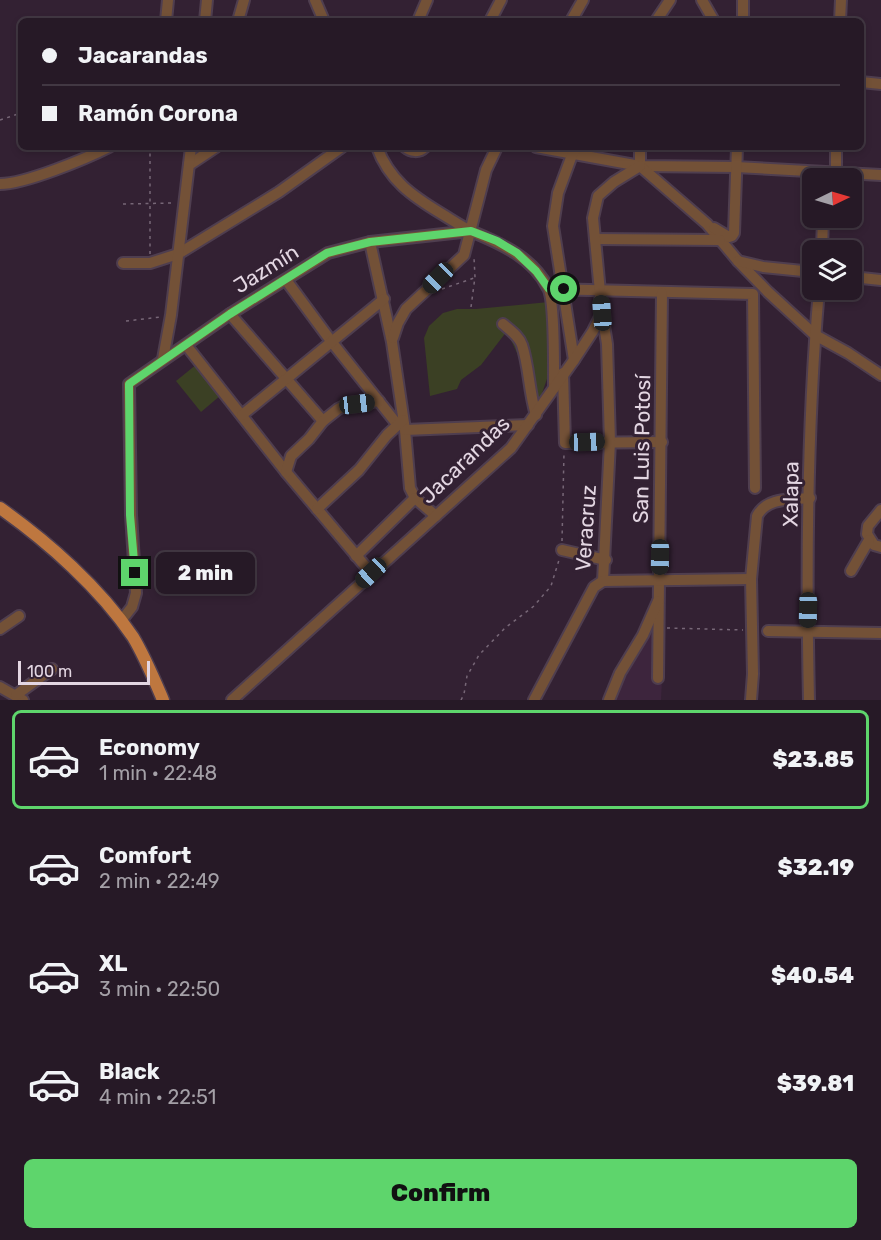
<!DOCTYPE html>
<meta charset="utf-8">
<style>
:root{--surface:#261926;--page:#2e222e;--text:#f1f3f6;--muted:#a4a0a7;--line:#423843;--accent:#5ed56c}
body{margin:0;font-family:Rubik,sans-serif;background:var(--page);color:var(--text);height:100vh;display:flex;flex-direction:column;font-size:22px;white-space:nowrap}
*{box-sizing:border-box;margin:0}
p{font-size:20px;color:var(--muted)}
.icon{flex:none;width:33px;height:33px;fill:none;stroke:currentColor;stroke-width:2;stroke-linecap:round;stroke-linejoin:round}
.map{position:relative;height:700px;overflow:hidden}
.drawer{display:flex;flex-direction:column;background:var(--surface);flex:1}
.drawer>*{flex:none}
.hud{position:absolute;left:18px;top:18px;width:846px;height:132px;border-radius:9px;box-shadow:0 3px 9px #0003,0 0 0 2px var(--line);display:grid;align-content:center;height:132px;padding:0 24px;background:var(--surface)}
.needle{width:39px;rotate:85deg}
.buttons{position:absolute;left:802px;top:168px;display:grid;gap:12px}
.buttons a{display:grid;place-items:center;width:60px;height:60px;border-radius:9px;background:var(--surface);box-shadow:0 3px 9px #0003,0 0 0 2px var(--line);font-size:30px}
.scale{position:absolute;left:18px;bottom:15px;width:132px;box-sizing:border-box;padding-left:6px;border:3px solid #e3d6e2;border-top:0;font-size:16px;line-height:21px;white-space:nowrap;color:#e3d6e2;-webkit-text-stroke:4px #332133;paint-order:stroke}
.end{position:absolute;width:27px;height:27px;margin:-14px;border:8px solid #5ed56c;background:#111;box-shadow:0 0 0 3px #111}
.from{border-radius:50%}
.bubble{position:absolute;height:42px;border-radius:9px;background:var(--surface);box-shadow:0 3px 9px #0003,0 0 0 2px var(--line);font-size:20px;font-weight:800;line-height:42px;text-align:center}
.car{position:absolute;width:18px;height:36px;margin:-18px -9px;border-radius:8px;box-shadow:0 0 4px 2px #0007;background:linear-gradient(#222 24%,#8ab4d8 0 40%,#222 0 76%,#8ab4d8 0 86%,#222 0)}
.hud b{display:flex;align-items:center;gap:21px;height:57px;font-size:22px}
.hud b+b{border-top:2px solid var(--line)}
.hud i{width:15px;height:15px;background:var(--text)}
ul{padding:10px 0 0;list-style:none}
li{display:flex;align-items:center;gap:18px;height:99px;margin:0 12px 9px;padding:0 12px;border:3px solid transparent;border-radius:9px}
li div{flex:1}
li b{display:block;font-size:22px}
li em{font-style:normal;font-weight:800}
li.active{border-color:var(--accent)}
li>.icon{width:54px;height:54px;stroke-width:1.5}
.action{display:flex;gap:12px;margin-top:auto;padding:12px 24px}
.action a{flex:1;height:69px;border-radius:9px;background:var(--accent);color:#111;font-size:24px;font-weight:800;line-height:69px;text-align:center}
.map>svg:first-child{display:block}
.built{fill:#3d253d}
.green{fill:#3b4024}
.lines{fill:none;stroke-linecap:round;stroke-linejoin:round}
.minor-casing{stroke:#4f3e4f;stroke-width:14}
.major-casing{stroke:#4f3e4f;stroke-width:15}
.path{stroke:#776777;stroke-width:1.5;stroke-dasharray:3 4.5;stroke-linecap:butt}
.minor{stroke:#735137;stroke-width:10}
.major{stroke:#be773f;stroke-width:12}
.route{stroke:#5ed56c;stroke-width:8}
.labels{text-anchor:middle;stroke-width:6;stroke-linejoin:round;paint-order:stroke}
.street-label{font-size:21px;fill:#e3d6e2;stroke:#332133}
</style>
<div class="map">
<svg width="881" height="700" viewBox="0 0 881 700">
<rect width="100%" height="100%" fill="#332133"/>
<path class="built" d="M656,608L662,681L661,700H613L649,634Z"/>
<g class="green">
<path d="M549,302L548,376L539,402L507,331L481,365L461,380L457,389L430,396L424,338L429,326L443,313L457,309H476Z"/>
<path d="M197,364L221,395L201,412L176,381Z"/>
</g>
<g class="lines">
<g class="minor-casing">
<g id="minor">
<path d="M315,0L324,21"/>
<path d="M702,0L714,21"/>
<path d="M166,21L168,0"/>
<path d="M205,21L207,0"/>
<path d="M238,21L244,0"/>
<path d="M418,21L427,0"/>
<path d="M490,21L501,0"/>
<path d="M571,21L583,0"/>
<path d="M656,21L670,0"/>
<path d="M743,21V0"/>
<path d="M840,21L841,0"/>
<path d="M861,82L881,84"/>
<path d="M377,147C389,180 412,196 442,214C452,220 462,227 473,232C502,244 533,258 548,288C555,300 554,370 554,388"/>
<path d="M405,147C411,152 419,153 425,147"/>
<path d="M536,147L640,166L736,167L881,175"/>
<path d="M836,147V173"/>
<path d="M189,165L216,147"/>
<path d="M640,166L707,224L738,261L768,292L815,335L848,353L881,375"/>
<path d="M640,166V147"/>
<path d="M0,184C25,184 85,159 109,147"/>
<path d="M714,228L729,237L732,236L734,233L737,147"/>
<path d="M595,239L720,240"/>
<path d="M370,242L392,342L405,430L410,488L415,498L436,516"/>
<path d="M822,250L823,218"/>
<path d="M738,261L763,267L813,272"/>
<path d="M123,263H150L178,254L279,192L342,147"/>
<path d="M852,277L881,280"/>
<path d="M286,280L331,341L397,424"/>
<path d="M549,289L753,294L755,488"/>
<path d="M230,314L323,421"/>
<path d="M503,324C510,330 519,336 522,345C529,366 529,392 536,415"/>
<path d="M393,338L398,323L406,309L464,255L486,170L497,147"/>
<path d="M186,345L286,472L371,573"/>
<path d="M163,359L171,315L191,147"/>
<path d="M574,360L553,226L558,193L572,155L577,147"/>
<path d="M563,373L565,443L662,442"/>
<path d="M242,415L384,299"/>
<path d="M405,430L528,425"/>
<path d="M286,472L291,456L309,439L323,421L338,409L346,405L379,401"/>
<path d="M317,509L359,470L387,435L403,420"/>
<path d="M881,510L868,526L867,534L874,545L881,547"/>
<path d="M562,550L606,560"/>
<path d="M356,556L415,498"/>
<path d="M851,571L869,540"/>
<path d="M603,581L610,442L607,344L602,313L593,218L598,196L614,182L640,166"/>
<path d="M121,621L132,607L136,593L131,515L129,384L230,314L328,253L370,242L471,231"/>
<path d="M0,629L19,616"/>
<path d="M768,631L881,633"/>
<path d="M658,678L662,293"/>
<path d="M0,687L23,700"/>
<path d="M16,695L52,669"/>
<path d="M232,700L511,448L574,360L593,331L602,313"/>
<path d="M534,700L594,587L603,581L751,579"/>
<path d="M609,700L620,673L643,635L658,601"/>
<path d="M751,700L753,674L751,579L757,516C767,497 790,500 810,498"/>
<path d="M809,700C806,565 807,424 819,290"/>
</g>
</g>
<g class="major-casing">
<path id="major" d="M0,508C48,542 100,588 133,637C145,657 154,679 163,700"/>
</g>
<g class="path">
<path d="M0,120L21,113"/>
<path d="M123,204L173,203"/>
<path d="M150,254V147"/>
<path d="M442,289L474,278"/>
<path d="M471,307L475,277L474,258"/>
<path d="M126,321L161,317"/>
<path d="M562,541L564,453"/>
<path d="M667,628L743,630"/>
<path d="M461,700L464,694L467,676L479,655L505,628L534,606L551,586L559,560"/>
</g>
<use href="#minor" class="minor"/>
<use href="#major" class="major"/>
</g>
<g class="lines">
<path class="route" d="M135,573L130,515L129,384L230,314L327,253L370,242L471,231L497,241L517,253L536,271L549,289H564"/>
</g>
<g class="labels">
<g class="street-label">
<text transform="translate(266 269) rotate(-32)" y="7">Jazmín</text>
<text transform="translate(642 449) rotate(-89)" y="7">San Luis Potosí</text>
<text transform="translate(465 460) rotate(-44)" y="7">Jacarandas</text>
<text transform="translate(791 494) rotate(-89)" y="7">Xalapa</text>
<text transform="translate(586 528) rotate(-86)" y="7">Veracruz</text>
</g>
</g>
</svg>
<div class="buttons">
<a><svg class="needle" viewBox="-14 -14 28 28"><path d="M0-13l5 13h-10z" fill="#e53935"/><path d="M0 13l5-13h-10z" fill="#a4a0a7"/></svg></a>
<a><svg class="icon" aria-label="layers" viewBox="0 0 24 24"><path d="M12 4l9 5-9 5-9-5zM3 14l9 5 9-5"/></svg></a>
</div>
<div class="scale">100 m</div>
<i class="end from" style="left:564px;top:289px"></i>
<i class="end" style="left:135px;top:573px"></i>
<div class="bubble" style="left:156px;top:552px;width:99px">2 min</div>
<i class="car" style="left:438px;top:278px;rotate:225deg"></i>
<i class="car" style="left:602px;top:313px;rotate:356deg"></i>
<i class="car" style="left:357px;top:404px;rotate:83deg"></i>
<i class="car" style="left:587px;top:442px;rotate:88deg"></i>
<i class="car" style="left:660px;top:557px;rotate:181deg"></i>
<i class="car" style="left:371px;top:573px;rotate:227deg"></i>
<i class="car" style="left:808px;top:610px;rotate:181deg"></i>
<div class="hud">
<b><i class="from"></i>Jacarandas</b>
<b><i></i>Ramón Corona</b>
</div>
</div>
<section class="drawer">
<ul>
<li class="active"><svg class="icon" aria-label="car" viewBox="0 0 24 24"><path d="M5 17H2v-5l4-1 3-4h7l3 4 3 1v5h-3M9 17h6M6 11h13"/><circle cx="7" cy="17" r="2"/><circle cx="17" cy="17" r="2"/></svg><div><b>Economy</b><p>1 min · 22:48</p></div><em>$23.85</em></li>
<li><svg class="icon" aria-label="car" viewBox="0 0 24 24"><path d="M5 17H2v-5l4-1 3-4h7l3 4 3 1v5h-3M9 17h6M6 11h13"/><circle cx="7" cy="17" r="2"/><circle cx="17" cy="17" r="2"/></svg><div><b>Comfort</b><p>2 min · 22:49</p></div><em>$32.19</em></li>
<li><svg class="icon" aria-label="car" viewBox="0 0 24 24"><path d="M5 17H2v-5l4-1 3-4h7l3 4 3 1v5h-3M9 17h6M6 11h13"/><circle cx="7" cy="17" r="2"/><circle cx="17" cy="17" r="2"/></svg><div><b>XL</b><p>3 min · 22:50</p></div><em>$40.54</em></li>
<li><svg class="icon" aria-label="car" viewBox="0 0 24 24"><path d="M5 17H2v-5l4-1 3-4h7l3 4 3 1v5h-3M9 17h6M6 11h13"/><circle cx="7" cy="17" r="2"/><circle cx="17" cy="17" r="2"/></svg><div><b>Black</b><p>4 min · 22:51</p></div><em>$39.81</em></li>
</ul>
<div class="action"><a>Confirm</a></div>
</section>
